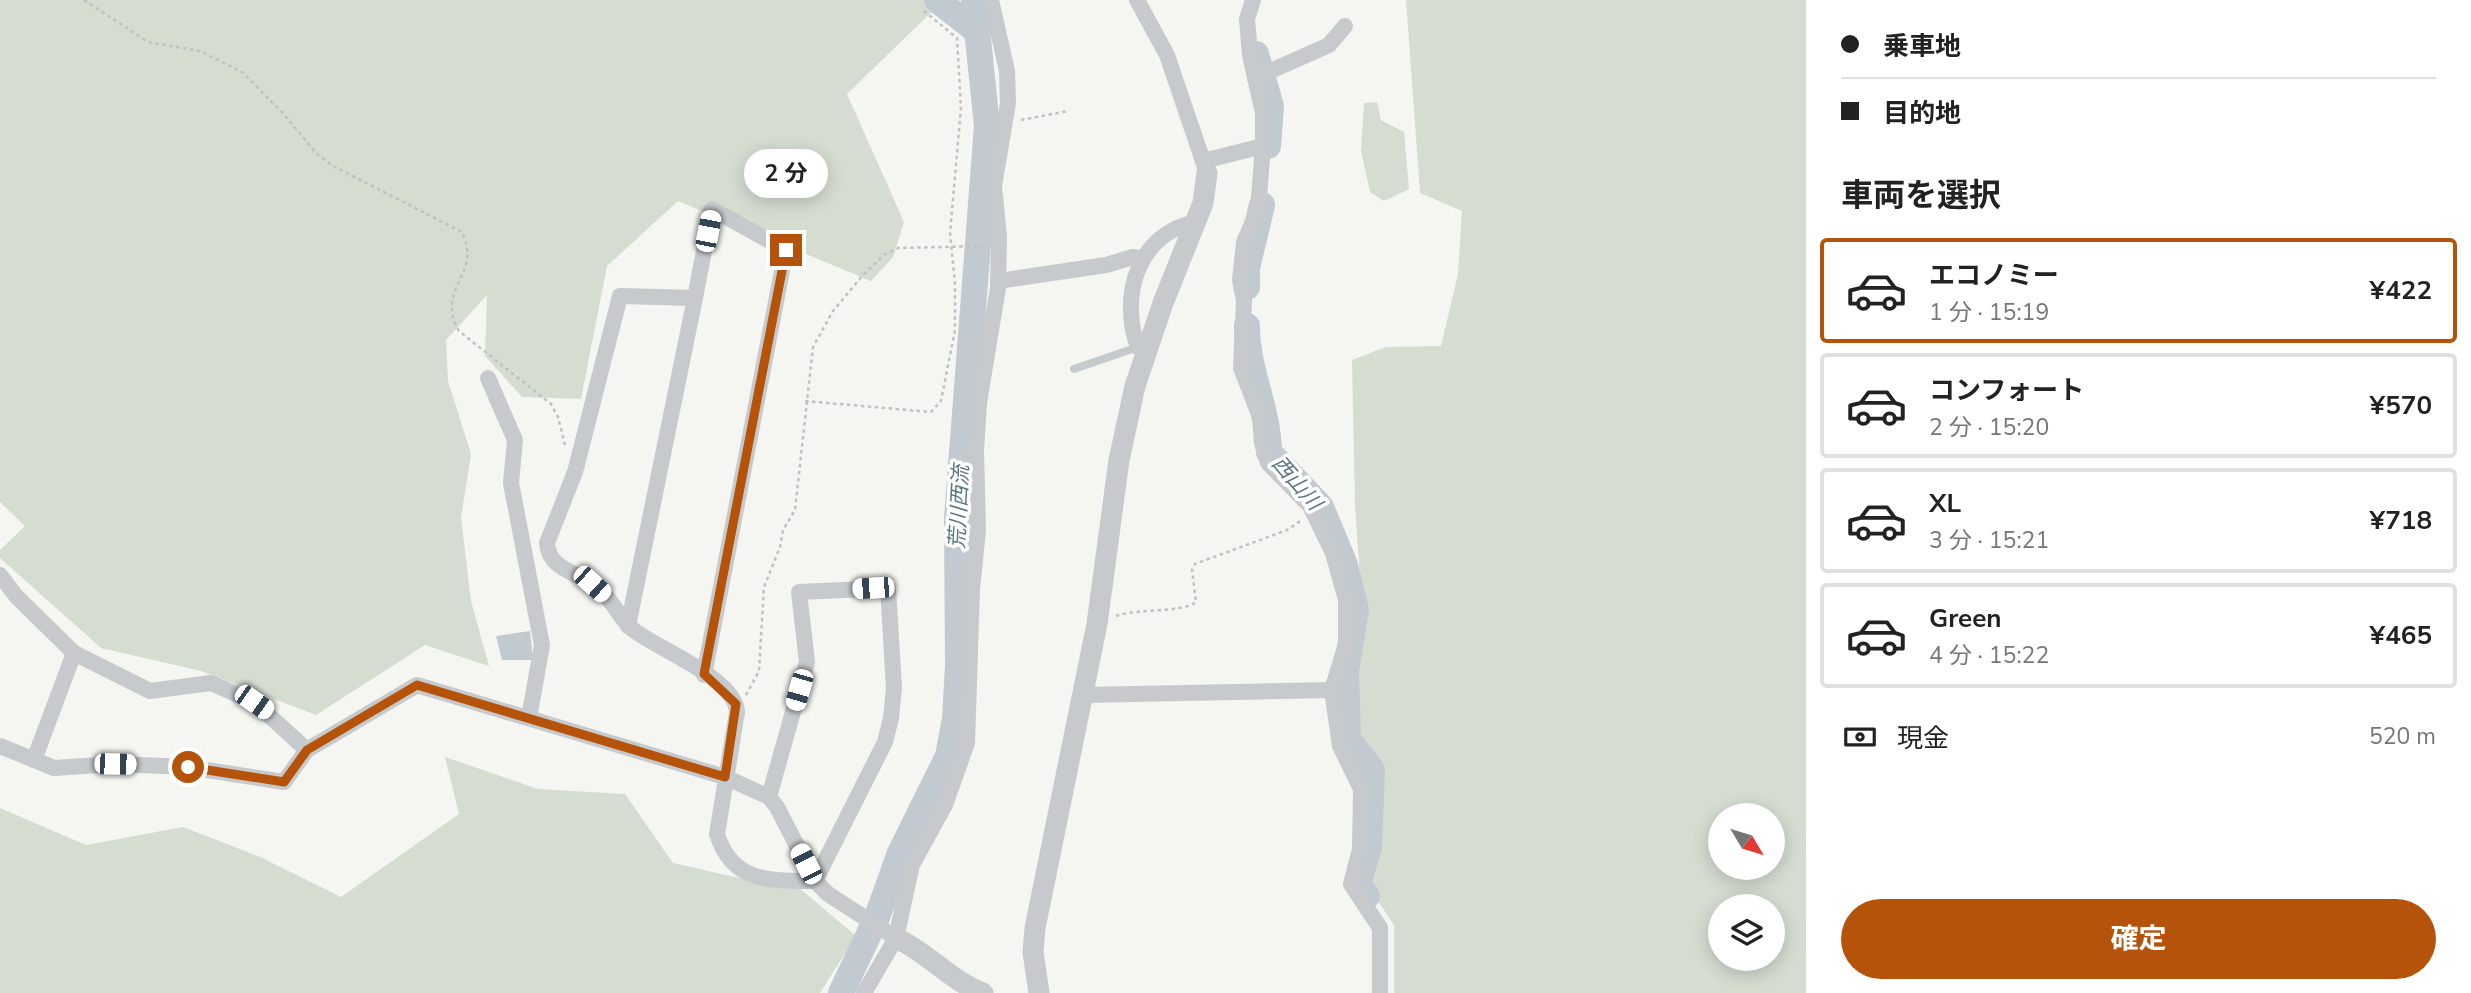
<!DOCTYPE html>
<html lang="ja">
<meta charset="utf-8">
<style>
:root{--surface:#fff;--page:#f2f2f2;--text:#222;--muted:#767676;--line:#e0e0e0;--accent:#b45309}
body{margin:0;font-family:"Nunito Sans","Noto Sans JP",sans-serif;background:var(--page);color:var(--text);height:100vh;display:flex;flex-direction:column;font-size:26px;white-space:nowrap}
*{box-sizing:border-box;margin:0}
p{font-size:23px;color:var(--muted)}
.icon{flex:none;width:38px;height:38px;fill:none;stroke:currentColor;stroke-width:2;stroke-linecap:round;stroke-linejoin:round}
.map{position:relative;flex:1;overflow:hidden}
.drawer{display:flex;flex-direction:column;background:var(--surface);width:665px}
.drawer>*{flex:none}
.top-card{display:grid;align-content:center;height:154px;padding:0 35px;background:var(--surface)}
.needle{width:46px;rotate:128deg}
.buttons{position:absolute;left:1708px;top:803px;display:grid;gap:14px}
.buttons a{display:grid;place-items:center;width:77px;height:77px;border-radius:50%;background:var(--surface);box-shadow:0 4px 18px #0003;font-size:35px}
.end{position:absolute;width:32px;height:32px;margin:-16px;border:9px solid #b45309;background:#fff;box-shadow:0 0 0 4px #fff}
.from{border-radius:50%}
.bubble{position:absolute;height:49px;border-radius:24px;background:var(--surface);box-shadow:0 4px 18px #0003;font-size:23px;font-weight:700;line-height:49px;text-align:center}
.car{position:absolute;width:21px;height:42px;margin:-21px -10px;border-radius:9px;box-shadow:0 0 5px 2px #0007;background:linear-gradient(#fff 24%,#345 0 40%,#fff 0 76%,#345 0 86%,#fff 0)}
.top-card b{display:flex;align-items:center;gap:24px;height:66px;font-size:26px}
.top-card b+b{border-top:2px solid var(--line)}
.top-card i{width:18px;height:18px;background:var(--text)}
ul{padding:0;list-style:none}
li{display:flex;align-items:center;gap:21px;height:105px;margin:0 14px 10px;padding:0 21px;border:4px solid var(--line);border-radius:7px}
li div{flex:1}
li b{display:block;font-size:26px}
li em{font-style:normal;font-weight:700}
li.active{border-color:var(--accent)}
li>.icon{width:63px;height:63px;stroke-width:1.5}
h2{padding:0 35px;font-size:32px;line-height:84px}
.pay{display:flex;align-items:center;gap:18px;height:77px;padding:0 35px;font-size:26px}
.pay p{margin-inline-start:auto}
.cta{display:flex;gap:14px;margin-top:auto;padding:14px 35px}
.cta a{flex:1;height:80px;border-radius:42px;background:var(--accent);color:#fff;font-size:28px;font-weight:700;line-height:80px;text-align:center}
main{display:flex;flex:1;min-height:0}
.map>svg:first-child{display:block}
.green{fill:#d5ddd1;fill-rule:evenodd}
.water{fill:#c0cad0}
.lines{fill:none;stroke-linecap:round;stroke-linejoin:round}
.river{stroke:#c0cad0;stroke-width:26}
.path{stroke:#c0c1c3;stroke-width:2.5;stroke-dasharray:3.5 3.5;stroke-linecap:butt}
.service{stroke:#c7cacd;stroke-width:8}
.minor{stroke:#c7cacd;stroke-width:16}
.tertiary{stroke:#c7cacd;stroke-width:21}
.route{stroke:#b45309;stroke-width:9}
.labels{text-anchor:middle;stroke-width:7;stroke-linejoin:round;paint-order:stroke}
.water-label{font-size:21px;font-style:italic;fill:#5d7782;stroke:#fff}
</style>
<main>
<div class="map">
<svg width="1806" height="993" viewBox="0 0 1806 993">
<rect width="100%" height="100%" fill="#f5f5f1"/>
<g class="green">
<path d="M0,0H944L847,94L904,222L893,257L871,281L678,201L607,266L581,399L522,397L485,356L487,295L446,340L448,381L471,454L461,518L471,601L489,666L425,645L316,715L201,671L101,648L0,558V550L25,526L0,502Z"/>
<path d="M1406,0H1806V993H1394V925L1365,882L1377,834L1379,773L1358,734L1352,675L1362,604L1355,505L1352,360L1386,347L1441,346L1458,274L1462,211L1420,193ZM1720,816H1773V868H1720ZM1773,906V959H1720V906Z"/>
<path d="M1377,102L1381,120L1404,132L1409,189L1384,201L1370,192L1361,151L1364,103Z"/>
<path d="M445,757L538,789L625,794L673,863L753,881L798,887L856,936L820,993H0V808L86,845L183,827L258,856L341,897L459,814Z"/>
</g>
<path class="water" d="M530,631L533,660H502L496,636Z"/>
<g class="lines">
<g class="river">
<path d="M937,0L978,32"/>
<path d="M1256,54L1271,106L1268,146"/>
<path d="M1247,287V268L1262,205"/>
<path d="M1247,326C1247,371 1268,406 1269,452L1321,507L1345,565L1356,610L1346,671L1348,739L1372,770L1369,848L1358,883L1367,896"/>
<path d="M841,993L877,917L900,853L948,756L955,719L958,665L957,518L987,126L974,0"/>
</g>
<g class="path">
<path d="M84,0L148,42L200,51L242,72L282,112L316,153L333,166L462,232C483,276 434,288 459,331L551,404L558,417L565,445"/>
<path d="M1021,120L1068,111"/>
<path d="M805,401L931,412L941,401L955,330V284L950,233L961,108L957,38L924,11"/>
<path d="M1116,616C1138,608 1182,613 1196,602L1192,570L1195,564L1287,530L1302,520"/>
<path d="M746,695L759,671L764,587L780,547L783,530L795,510L813,347L833,311L863,275L884,255L898,248L984,246"/>
</g>
<path class="service" d="M1074,369L1138,347"/>
<g class="minor">
<path d="M1137,0L1167,55L1207,173"/>
<path d="M1253,0L1247,19L1250,55L1263,113V146L1258,210L1244,242L1240,280L1244,301L1241,368L1260,417L1262,443L1268,463L1310,506L1333,553L1346,600V644L1332,690L1340,746L1361,789L1360,849L1351,884L1380,928V993"/>
<path d="M1255,78L1329,45L1345,26"/>
<path d="M1203,161L1263,146"/>
<path d="M998,281L1106,265L1133,257L1142,258"/>
<path d="M695,298L712,209L786,250L704,675"/>
<path d="M1147,348L1138,347C1119,296 1138,233 1196,222"/>
<path d="M488,378L515,440L511,483L542,645L529,718"/>
<path d="M0,575L16,596L74,653L150,691L211,683L254,702L307,750"/>
<path d="M628,626L695,298L620,296L575,472L547,543C549,569 574,571 592,584C612,597 617,615 631,628C654,648 736,678 737,712L717,834C732,883 771,881 815,881L885,742L891,718L894,688L888,588L799,592L807,662L769,797"/>
<path d="M1084,695L1332,690"/>
<path d="M0,746L54,768L115,764L188,767L284,782L307,750L417,685L725,777L769,797L777,807L815,881L828,894L896,938"/>
<path d="M34,760L74,653"/>
<path d="M864,993L896,938L912,865L945,805L967,743L972,589L978,531L976,450L979,403L998,288L999,237L994,186L1008,103L1007,71L991,0"/>
</g>
<g class="tertiary">
<path d="M896,938C927,952 951,981 983,993"/>
<path d="M1039,993L1033,952L1035,928L1097,624L1119,460L1135,386L1163,303L1203,203L1207,173"/>
</g>
</g>
<g class="lines">
<path class="route" d="M188,767L284,782L307,750L417,685L725,777L736,704L704,674L786,250"/>
</g>
<g class="labels">
<g class="water-label">
<text transform="translate(1297 483) rotate(49)" y="7">西山川</text>
<text transform="translate(959 507) rotate(-87)" y="7">荒川西流</text>
</g>
</g>
</svg>
<div class="buttons">
<a><svg class="needle" viewBox="-14 -14 28 28"><path d="M0-13l5 13h-10z" fill="#e53935"/><path d="M0 13l5-13h-10z" fill="#767676"/></svg></a>
<a><svg class="icon" aria-label="layers" viewBox="0 0 24 24"><path d="M12 4l9 5-9 5-9-5zM3 14l9 5 9-5"/></svg></a>
</div>
<i class="end from" style="left:188px;top:767px"></i>
<i class="end" style="left:786px;top:250px"></i>
<div class="bubble" style="left:744px;top:149px;width:84px">2 分</div>
<i class="car" style="left:708px;top:231px;rotate:11deg"></i>
<i class="car" style="left:592px;top:584px;rotate:132deg"></i>
<i class="car" style="left:873px;top:588px;rotate:267deg"></i>
<i class="car" style="left:799px;top:690px;rotate:196deg"></i>
<i class="car" style="left:254px;top:702px;rotate:125deg"></i>
<i class="car" style="left:115px;top:764px;rotate:91deg"></i>
<i class="car" style="left:806px;top:864px;rotate:333deg"></i>
</div>
<section class="drawer">
<div class="top-card">
<b><i class="from"></i>乗車地</b>
<b><i></i>目的地</b>
</div>
<h2>車両を選択</h2>
<ul>
<li class="active"><svg class="icon" aria-label="car" viewBox="0 0 24 24"><path d="M5 17H2v-5l4-1 3-4h7l3 4 3 1v5h-3M9 17h6M6 11h13"/><circle cx="7" cy="17" r="2"/><circle cx="17" cy="17" r="2"/></svg><div><b>エコノミー</b><p>1 分 · 15:19</p></div><em>¥422</em></li>
<li><svg class="icon" aria-label="car" viewBox="0 0 24 24"><path d="M5 17H2v-5l4-1 3-4h7l3 4 3 1v5h-3M9 17h6M6 11h13"/><circle cx="7" cy="17" r="2"/><circle cx="17" cy="17" r="2"/></svg><div><b>コンフォート</b><p>2 分 · 15:20</p></div><em>¥570</em></li>
<li><svg class="icon" aria-label="car" viewBox="0 0 24 24"><path d="M5 17H2v-5l4-1 3-4h7l3 4 3 1v5h-3M9 17h6M6 11h13"/><circle cx="7" cy="17" r="2"/><circle cx="17" cy="17" r="2"/></svg><div><b>XL</b><p>3 分 · 15:21</p></div><em>¥718</em></li>
<li><svg class="icon" aria-label="car" viewBox="0 0 24 24"><path d="M5 17H2v-5l4-1 3-4h7l3 4 3 1v5h-3M9 17h6M6 11h13"/><circle cx="7" cy="17" r="2"/><circle cx="17" cy="17" r="2"/></svg><div><b>Green</b><p>4 分 · 15:22</p></div><em>¥465</em></li>
</ul>
<div class="pay"><svg class="icon" aria-label="cash" viewBox="0 0 24 24"><path d="M3 7h18v10H3z"/><circle cx="12" cy="12" r="2"/></svg>現金<p>520 m</p></div>
<div class="cta"><a>確定</a></div>
</section>
</main>
